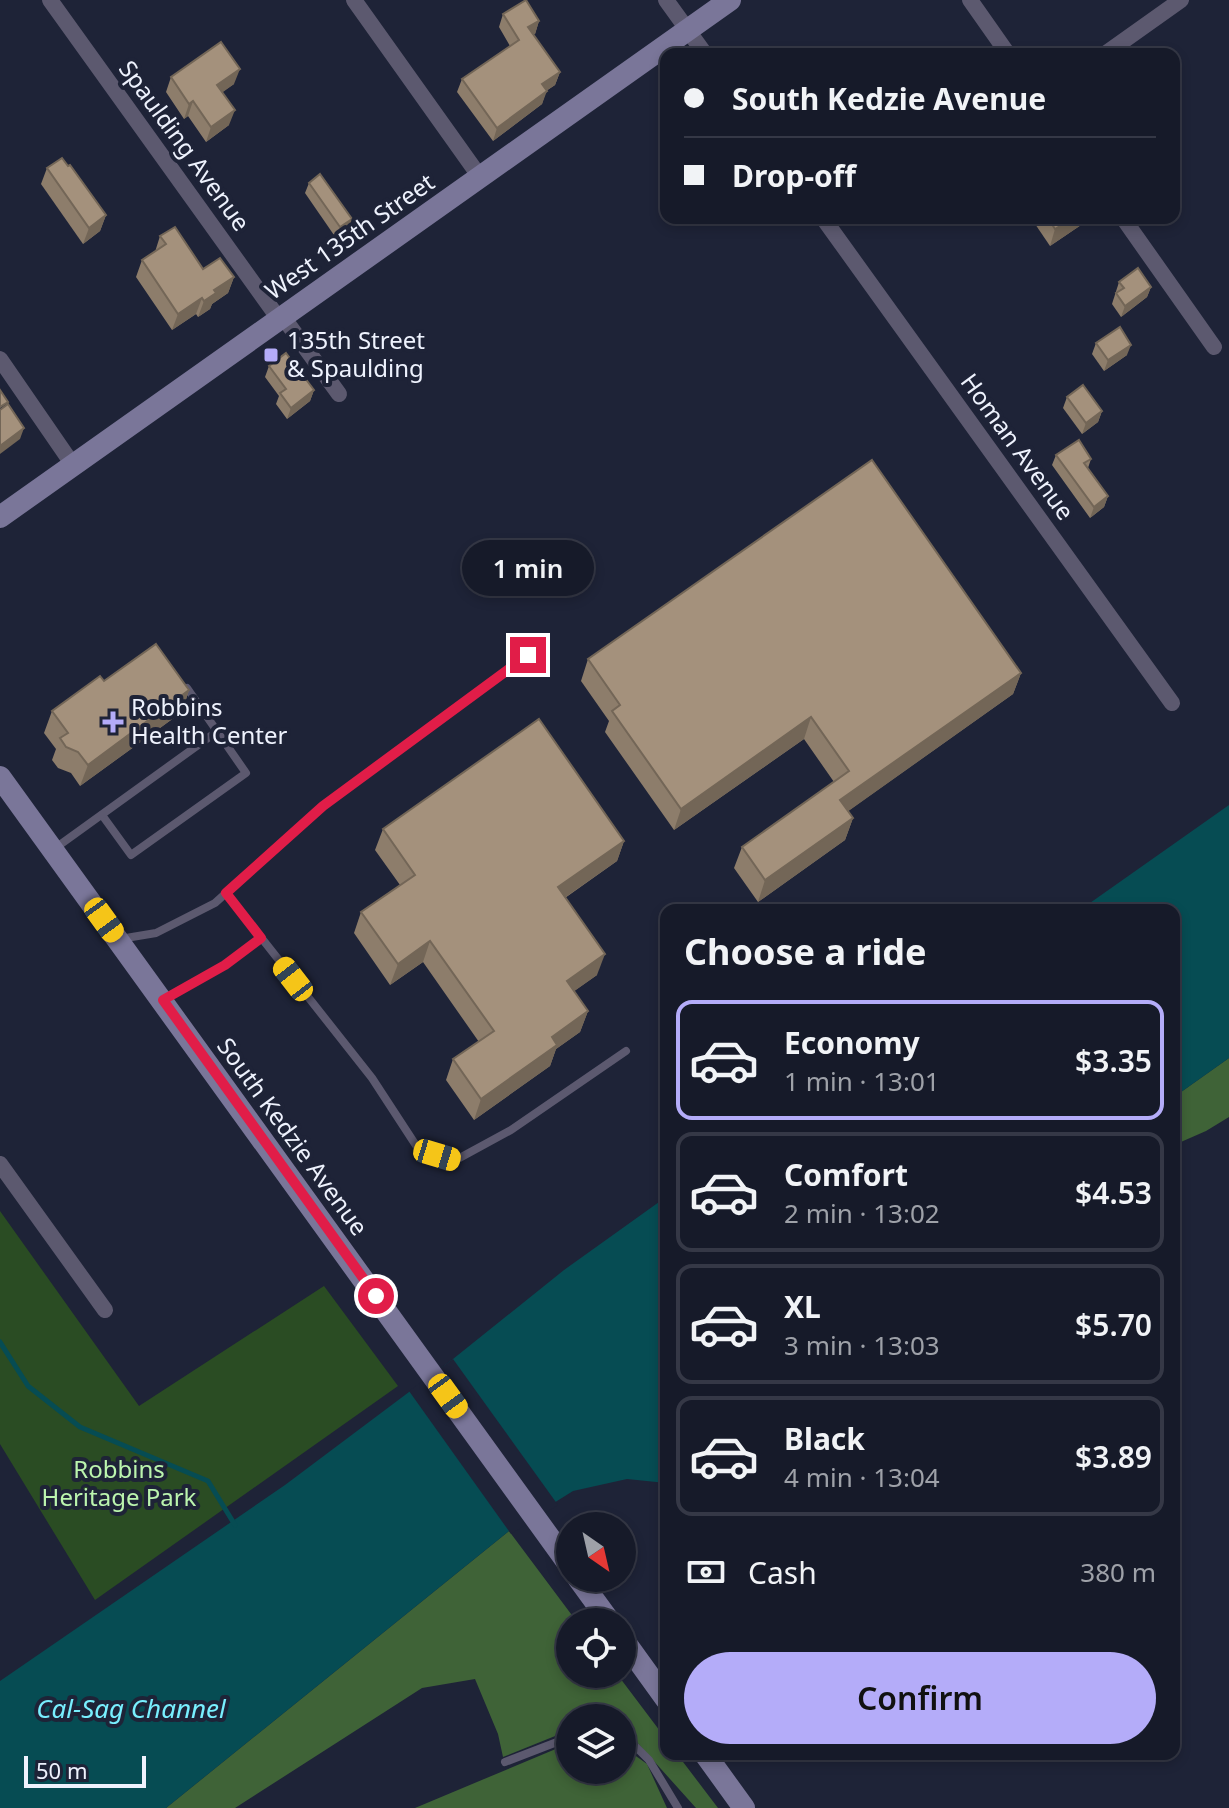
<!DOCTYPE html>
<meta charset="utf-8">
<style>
:root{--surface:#161a29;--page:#232735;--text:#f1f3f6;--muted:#9ea1a8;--line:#353846;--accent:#b4acf9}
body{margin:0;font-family:"Noto Sans",sans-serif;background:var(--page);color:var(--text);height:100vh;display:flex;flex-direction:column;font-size:30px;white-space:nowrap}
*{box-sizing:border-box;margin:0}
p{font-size:26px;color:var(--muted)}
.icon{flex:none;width:44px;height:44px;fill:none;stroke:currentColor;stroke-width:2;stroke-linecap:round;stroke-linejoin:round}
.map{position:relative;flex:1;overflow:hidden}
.sheet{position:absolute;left:660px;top:904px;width:520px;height:856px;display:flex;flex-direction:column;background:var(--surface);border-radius:16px;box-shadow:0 4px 12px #0003,0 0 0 2px var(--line)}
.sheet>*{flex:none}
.guide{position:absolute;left:660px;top:48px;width:520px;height:176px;border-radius:16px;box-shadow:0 4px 12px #0003,0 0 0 2px var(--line);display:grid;align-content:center;height:176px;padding:0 24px;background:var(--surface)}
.needle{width:52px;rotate:146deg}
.controls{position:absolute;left:556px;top:1512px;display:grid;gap:16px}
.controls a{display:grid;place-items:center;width:80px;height:80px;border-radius:50%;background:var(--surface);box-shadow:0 4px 12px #0003,0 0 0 2px var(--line);font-size:40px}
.scale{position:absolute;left:24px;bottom:20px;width:122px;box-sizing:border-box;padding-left:8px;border:4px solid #eef2fd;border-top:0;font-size:22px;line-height:28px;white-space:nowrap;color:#eef2fd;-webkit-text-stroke:6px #1e2337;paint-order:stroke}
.end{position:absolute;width:36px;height:36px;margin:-18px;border:10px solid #e11d48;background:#fff;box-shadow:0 0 0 4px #fff}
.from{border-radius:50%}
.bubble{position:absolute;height:56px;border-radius:28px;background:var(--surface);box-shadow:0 4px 12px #0003,0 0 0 2px var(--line);font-size:26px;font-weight:600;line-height:56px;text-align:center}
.car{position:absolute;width:24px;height:48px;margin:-24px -12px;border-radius:10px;box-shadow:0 0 6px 2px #0007;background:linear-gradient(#f5c518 24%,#345 0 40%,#f5c518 0 76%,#345 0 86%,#f5c518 0)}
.guide b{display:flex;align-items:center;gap:28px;height:76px;font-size:30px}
.guide b+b{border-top:2px solid var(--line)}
.guide i{width:20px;height:20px;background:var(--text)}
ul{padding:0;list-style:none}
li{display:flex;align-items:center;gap:24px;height:120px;margin:0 16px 12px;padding:0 8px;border:4px solid var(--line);border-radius:16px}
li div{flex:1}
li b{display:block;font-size:30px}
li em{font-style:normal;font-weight:600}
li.current{border-color:var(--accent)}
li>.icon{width:72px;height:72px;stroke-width:1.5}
h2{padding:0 24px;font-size:36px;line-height:96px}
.pay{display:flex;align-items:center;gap:20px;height:88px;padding:0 24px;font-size:30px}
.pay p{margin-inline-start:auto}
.primary-button{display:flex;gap:16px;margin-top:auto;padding:16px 24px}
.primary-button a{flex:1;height:92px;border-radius:48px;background:var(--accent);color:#111;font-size:32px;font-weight:600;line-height:92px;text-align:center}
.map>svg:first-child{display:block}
.green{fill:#2a4c23}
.forest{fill:#3f6337}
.water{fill:#064c53}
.pier{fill:#1e2337}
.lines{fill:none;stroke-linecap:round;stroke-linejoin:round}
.stream{stroke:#064c53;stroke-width:5}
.lane{stroke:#5c596f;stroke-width:8}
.street{stroke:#5c596f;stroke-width:16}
.secondary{stroke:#7a7699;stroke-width:22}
.wall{fill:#8d7d6b}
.shaded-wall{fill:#736657}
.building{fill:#a4917c;stroke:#736657;stroke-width:2}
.route{stroke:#e11d48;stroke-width:10}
.poi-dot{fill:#b4acf9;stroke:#1e2337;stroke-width:3}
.labels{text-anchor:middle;stroke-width:8;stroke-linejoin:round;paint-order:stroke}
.street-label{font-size:24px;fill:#eef2fd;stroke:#1e2337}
.poi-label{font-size:24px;fill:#eef2fd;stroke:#1e2337;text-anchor:start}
.park-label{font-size:24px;fill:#bbf4ae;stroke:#1e2337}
.water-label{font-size:26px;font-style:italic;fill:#78effe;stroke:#1e2337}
</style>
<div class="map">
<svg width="1229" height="1808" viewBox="0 0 1229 1808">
<rect width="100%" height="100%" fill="#1e2337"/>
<path class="green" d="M0,1211L139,1406L324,1286L398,1386L95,1600L0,1444Z"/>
<g class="forest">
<path d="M1229,1058V1117L1206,1131L1174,1145V1097Z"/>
<path d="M509,1531L577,1622H570V1674H617L666,1739V1754H677L718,1808H696L626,1730H622V1718H570V1730L503,1757L498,1734L475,1679L422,1688L235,1808H166Z"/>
<path d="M570,1743V1770H622V1746L647,1764L667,1808H415Z"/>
</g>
<g class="water">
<path d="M1229,805V1058L1174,1097V910H1080Z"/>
<path d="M666,1197V1483L627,1479L573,1491L509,1531L166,1808H0V1681L285,1485L453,1359L564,1270Z"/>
</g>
<path class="pier" d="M453,1359L558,1505L511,1534L409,1391Z"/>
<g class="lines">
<path class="stream" d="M0,1342L28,1386L80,1427L208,1481L235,1525"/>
<g class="lane">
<path d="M102,815L131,855L246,773L187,688"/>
<path d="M54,849L219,730"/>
<path d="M226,893L372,1078L419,1150L454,1161L511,1130L626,1051"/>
<path d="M120,939L156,933L215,903L323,806L528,655"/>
<path d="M164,999L225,965L261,938"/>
<path d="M622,1733L649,1760L678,1808"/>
<path d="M505,1762L570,1737"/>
</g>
<g class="street">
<path d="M50,0L279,319"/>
<path d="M354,0L480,177"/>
<path d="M666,0L705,54"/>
<path d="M970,0L1008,54"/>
<path d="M1105,54L1181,0"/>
<path d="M823,218L1172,703"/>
<path d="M1123,218L1214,347"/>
<path d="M283,317L339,394"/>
<path d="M0,359L73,465"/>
<path d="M0,1164L105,1310"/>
</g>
<g class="secondary">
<path d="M0,517L730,0"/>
<path d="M0,777L570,1566"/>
<path d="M578,1578L610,1622"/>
<path d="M622,1638L666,1699"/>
<path d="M705,1754L744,1808"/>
</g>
</g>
<g class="wall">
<path d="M503,14L539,21L535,34H533L560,72L555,85L546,91L542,104L493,141L457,92L462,79L510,46L499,27Z"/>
<path d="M171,77L234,84L222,92L229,125L206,142L188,116L184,119L166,92Z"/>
<path d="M47,168L106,215L100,231L83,244L41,184Z"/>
<path d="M309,183L352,219L348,230L336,238L305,193Z"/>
<path d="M1031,218H1086L1084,223L1050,246Z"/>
<path d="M160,236L203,269L234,277L228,293L212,304L210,309L198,317L196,314L172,330L136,277L142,260L155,252Z"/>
<path d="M1119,282L1151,287L1147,297L1121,317L1112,304Z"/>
<path d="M1096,343L1127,355L1104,371L1092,354Z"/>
<path d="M269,366L314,390L310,401L287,419L276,404L279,396L265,377Z"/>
<path d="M1067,397L1102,411L1098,422L1082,434L1063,408Z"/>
<path d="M1056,455L1091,459L1088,468L1108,496L1104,507L1090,518L1052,465Z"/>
<path d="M588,659L1021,673L1013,694L848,811L853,818L845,840L758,902L734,868L742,847L834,782L804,739L674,830L605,732L609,721L581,681Z"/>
<path d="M104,681L189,690L182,712L80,786L71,773L58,768L52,760L56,749L44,733L52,711Z"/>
<path d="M383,829L624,841L617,861L565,898L597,975L574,991L588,1011L580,1032L556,1049L550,1066L474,1120L446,1080L453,1059L479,1042L423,962L390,985L354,933L361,912L400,885L375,850Z"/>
</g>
<g class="shaded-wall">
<path d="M539,21L535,34L523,40L528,27Z"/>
<path d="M240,69L234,84L212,100L217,85Z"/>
<path d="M560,72L555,85L537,97L542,84Z"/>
<path d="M547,91L542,104L493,141L497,128Z"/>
<path d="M193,101L188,116L184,119L189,104Z"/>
<path d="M235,110L229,125L206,142L211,127Z"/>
<path d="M106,215L100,231L83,244L89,228Z"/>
<path d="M1073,218H1086L1084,223L1050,246L1055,229Z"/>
<path d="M352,219L348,230L336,238L340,227Z"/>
<path d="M234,277L228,293L212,304L210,309L198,317L204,301L214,290Z"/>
<path d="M1151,287L1147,297L1121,317L1125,306Z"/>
<path d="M202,298L196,314L172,330L178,314Z"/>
<path d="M1131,345L1127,355L1104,371L1108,360Z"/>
<path d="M314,390L310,401L287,419L291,408Z"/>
<path d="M1102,411L1098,422L1082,434L1086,423Z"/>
<path d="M24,428L20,439L0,454V446Z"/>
<path d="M1108,496L1104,507L1090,518L1094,507Z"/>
<path d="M1021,673L1013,694L833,822L840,800Z"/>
<path d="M189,690L182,712L80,786L88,765Z"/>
<path d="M811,717L804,739L674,830L681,809Z"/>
<path d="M853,818L845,840L758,902L765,880Z"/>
<path d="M624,841L617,861L550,908L558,887Z"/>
<path d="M430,941L423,962L390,985L398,964Z"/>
<path d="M605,954L597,975L559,1002L567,981Z"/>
<path d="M588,1011L580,1032L556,1049L550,1066L474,1120L481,1099L552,1037Z"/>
</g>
<g class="building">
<path d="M526,0L539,21L528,27L560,72L542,84L547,91L497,128L462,79L519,40L503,14Z"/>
<path d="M221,42L240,69L217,85L235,110L211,127L193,101L189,104L171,77Z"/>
<path d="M62,158L68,166L70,165L106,215L89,228L47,168Z"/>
<path d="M320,174L352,219L340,227L309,183Z"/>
<path d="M1048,218H1073L1055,229Z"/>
<path d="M175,227L203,269L220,258L234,277L214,290L216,293L204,301L202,298L178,314L142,260L166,244L160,236Z"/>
<path d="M1138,268L1151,287L1125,306L1116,293L1124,288L1119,282Z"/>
<path d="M1120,327L1131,345L1108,360L1096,343Z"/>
<path d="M286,353L314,390L291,408L280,393L286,389L269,366Z"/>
<path d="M1083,385L1102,411L1086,423L1067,397Z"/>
<path d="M0,390L8,402L0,407Z"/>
<path d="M8,404L24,428L0,446V410Z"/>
<path d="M1079,440L1091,459L1084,463L1108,496L1094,507L1056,455Z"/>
<path d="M872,460L1021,673L840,800L853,818L765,880L742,847L849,771L811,717L681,809L612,711L620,705L588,659Z"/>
<path d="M156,644L189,690L88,765L78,752L66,747L60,738L68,733L52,711L100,676L104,681Z"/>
<path d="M539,719L624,841L558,887L605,954L567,981L588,1011L552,1037L557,1045L481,1099L453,1059L494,1031L430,941L398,964L361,912L415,875L383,829Z"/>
</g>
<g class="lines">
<path class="route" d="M376,1296L163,1000L225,965L261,938L226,893L323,806L528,655"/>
</g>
<g class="poi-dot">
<rect x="263" y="347" width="16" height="16" rx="4"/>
<path d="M109 710h8v8h8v8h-8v8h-8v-8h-8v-8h8z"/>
</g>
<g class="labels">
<g class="street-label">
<text transform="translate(184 146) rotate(54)" y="8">Spaulding Avenue</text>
<text transform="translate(350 237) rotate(-35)" y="8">West 135th Street</text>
<text transform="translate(1017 447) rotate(54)" y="8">Homan Avenue</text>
<text transform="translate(292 1137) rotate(54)" y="8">South Kedzie Avenue</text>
</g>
<g class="poi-label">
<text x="287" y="349">135th Street<tspan x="287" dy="28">&amp; Spaulding</tspan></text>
<text x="131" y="716">Robbins<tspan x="131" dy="28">Health Center</tspan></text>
</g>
<g class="park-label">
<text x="119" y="1478">Robbins<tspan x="119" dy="28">Heritage Park</tspan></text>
</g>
<g class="water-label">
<text x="131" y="1718">Cal-Sag Channel</text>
</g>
</g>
</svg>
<div class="controls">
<a><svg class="needle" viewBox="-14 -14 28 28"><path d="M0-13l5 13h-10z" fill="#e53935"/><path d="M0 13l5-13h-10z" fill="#9ea1a8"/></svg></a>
<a><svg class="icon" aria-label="locate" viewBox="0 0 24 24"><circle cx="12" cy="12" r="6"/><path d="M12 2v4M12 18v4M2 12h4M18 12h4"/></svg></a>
<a><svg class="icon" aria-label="layers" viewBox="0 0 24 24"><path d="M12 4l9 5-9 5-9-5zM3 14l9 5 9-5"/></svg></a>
</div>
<div class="scale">50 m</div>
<i class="end from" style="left:376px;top:1296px"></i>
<i class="end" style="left:528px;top:655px"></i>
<div class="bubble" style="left:462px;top:540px;width:132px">1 min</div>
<i class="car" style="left:104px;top:920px;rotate:144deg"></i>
<i class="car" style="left:293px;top:979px;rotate:322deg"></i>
<i class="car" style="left:437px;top:1155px;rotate:107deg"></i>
<i class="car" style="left:448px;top:1396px;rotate:144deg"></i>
<div class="guide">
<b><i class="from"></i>South Kedzie Avenue</b>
<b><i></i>Drop-off</b>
</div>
<section class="sheet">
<h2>Choose a ride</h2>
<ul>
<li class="current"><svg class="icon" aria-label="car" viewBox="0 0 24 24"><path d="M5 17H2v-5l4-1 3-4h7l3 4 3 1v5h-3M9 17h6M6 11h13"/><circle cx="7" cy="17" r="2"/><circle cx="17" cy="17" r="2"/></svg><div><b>Economy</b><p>1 min · 13:01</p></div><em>$3.35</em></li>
<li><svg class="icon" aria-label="car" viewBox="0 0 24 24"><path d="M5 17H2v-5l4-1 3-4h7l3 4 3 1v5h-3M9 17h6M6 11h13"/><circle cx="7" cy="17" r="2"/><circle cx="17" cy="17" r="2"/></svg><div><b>Comfort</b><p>2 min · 13:02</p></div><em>$4.53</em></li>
<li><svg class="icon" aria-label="car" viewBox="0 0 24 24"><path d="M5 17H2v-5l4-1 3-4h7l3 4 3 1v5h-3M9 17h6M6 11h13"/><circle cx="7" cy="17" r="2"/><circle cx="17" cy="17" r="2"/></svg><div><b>XL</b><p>3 min · 13:03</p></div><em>$5.70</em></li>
<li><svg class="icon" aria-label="car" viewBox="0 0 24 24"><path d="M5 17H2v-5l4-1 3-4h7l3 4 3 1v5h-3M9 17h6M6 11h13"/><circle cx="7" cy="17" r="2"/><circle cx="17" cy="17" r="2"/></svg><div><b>Black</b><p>4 min · 13:04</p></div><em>$3.89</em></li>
</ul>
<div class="pay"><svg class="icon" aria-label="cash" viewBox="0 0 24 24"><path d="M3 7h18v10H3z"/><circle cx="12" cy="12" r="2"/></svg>Cash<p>380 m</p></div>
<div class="primary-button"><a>Confirm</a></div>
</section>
</div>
